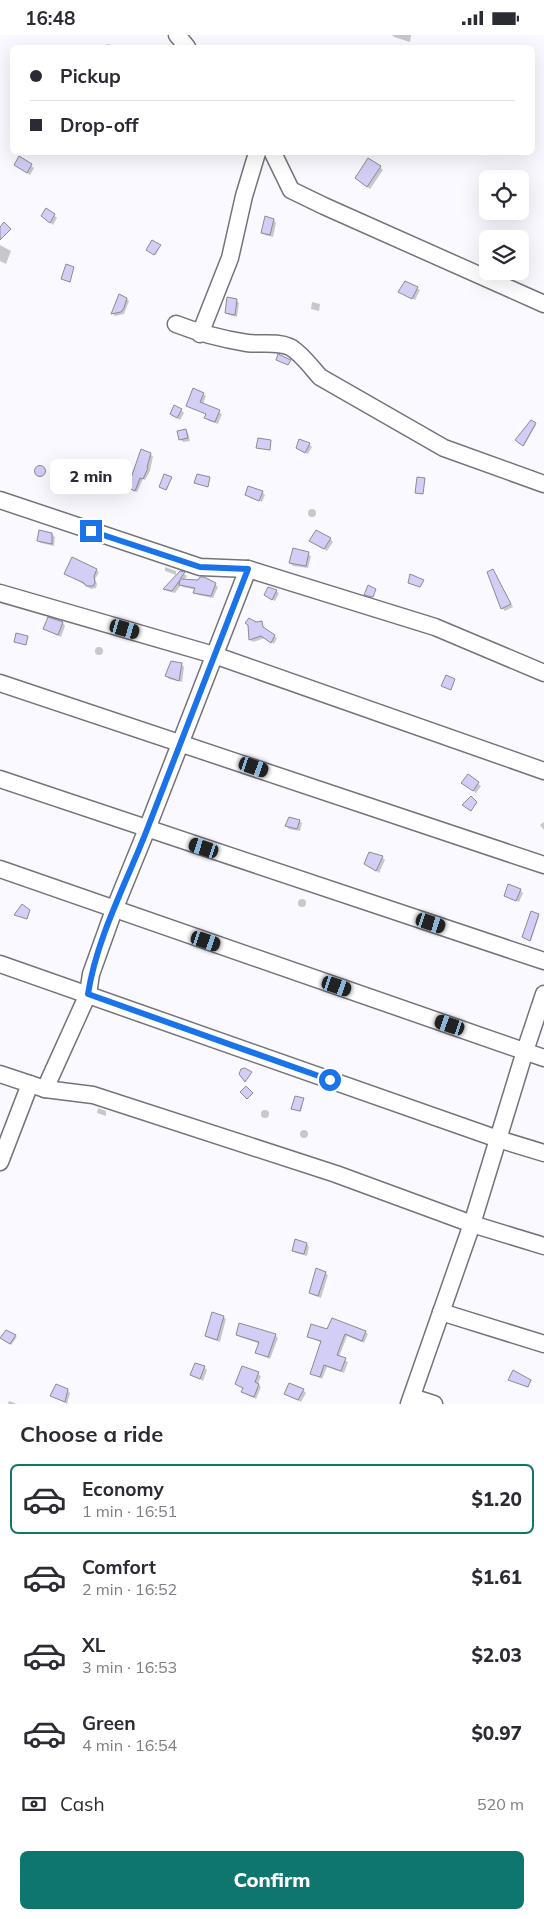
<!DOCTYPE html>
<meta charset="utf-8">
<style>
:root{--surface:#fff;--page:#f2f2f3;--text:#2b2b33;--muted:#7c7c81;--line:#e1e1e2;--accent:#0f766e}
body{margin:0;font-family:Mulish,sans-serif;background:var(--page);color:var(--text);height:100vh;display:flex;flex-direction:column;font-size:19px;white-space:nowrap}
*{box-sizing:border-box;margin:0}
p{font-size:16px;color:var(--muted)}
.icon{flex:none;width:28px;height:28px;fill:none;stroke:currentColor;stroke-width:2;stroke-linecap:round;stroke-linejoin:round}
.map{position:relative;height:1369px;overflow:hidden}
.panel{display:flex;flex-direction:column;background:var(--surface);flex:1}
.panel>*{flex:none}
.banner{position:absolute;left:10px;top:10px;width:525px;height:110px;border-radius:8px;box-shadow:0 5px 20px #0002;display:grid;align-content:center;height:110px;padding:0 20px;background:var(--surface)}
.controls{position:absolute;left:479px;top:135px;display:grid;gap:10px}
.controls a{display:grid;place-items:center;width:50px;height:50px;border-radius:8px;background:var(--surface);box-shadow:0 5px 20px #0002;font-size:25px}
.end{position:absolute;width:22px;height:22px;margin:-11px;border:6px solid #1a73e8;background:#fff;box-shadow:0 0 0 2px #fff}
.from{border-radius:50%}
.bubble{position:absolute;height:35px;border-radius:8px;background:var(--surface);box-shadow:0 5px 20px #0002;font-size:16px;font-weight:800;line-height:35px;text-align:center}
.car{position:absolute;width:15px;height:30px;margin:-15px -8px;border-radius:6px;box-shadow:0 0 4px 1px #0007;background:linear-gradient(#222 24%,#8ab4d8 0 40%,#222 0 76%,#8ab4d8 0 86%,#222 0)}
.banner b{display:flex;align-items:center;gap:18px;height:48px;font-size:19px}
.banner b+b{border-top:1px solid var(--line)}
.banner i{width:12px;height:12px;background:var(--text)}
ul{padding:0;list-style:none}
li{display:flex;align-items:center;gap:15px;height:70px;margin:0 10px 8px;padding:0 10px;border:2px solid transparent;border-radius:8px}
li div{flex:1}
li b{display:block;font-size:19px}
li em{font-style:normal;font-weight:800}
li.on{border-color:var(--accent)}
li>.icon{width:45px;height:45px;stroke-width:1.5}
h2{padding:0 20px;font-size:22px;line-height:60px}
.pay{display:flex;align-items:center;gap:12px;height:55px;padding:0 20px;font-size:19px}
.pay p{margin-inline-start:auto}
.cta{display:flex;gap:10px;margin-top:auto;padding:10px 20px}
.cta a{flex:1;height:58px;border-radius:8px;background:var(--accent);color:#fff;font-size:20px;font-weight:800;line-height:58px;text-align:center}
.status{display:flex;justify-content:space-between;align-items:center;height:35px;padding:0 25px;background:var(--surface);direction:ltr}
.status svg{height:14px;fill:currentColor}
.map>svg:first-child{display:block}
.shadow{fill:#0003}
.building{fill:#d2cef6;stroke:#8b8b93}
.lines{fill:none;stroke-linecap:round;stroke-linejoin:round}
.minor-casing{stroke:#74737b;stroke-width:19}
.minor{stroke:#fff;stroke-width:16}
.route{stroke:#1a73e8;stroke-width:6}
</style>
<div class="status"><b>16:48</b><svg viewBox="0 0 49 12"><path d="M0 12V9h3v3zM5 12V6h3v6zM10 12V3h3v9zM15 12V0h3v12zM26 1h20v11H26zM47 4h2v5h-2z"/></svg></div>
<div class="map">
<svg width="544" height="1369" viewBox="0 0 544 1369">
<rect width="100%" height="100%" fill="#f9f9ff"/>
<g class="shadow">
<path d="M392,0H411L410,7L394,2Z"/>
<path d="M107,9L116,11L117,12H106Z"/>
<path d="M19,123L34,133L30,140L18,132Z"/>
<path d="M380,132L383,135L370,154L359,146Z"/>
<path d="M54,180L57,183L53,190L45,184Z"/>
<path d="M274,185L276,188L273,202L265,200L262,197Z"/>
<path d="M0,210L11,216L6,229L0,226Z"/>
<path d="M160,211L156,220L148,216Z"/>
<path d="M417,253L420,255L415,265L400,257Z"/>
<path d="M127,264L129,266L124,279L115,281L113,279Z"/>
<path d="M236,265L239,268L237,282L229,280L226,278Z"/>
<path d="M312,267L320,269L319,276L311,274Z"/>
<path d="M203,359L206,361L203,369L222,379L218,389L209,386L206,383L207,380L187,370Z"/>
<path d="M181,375L184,378L180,385L171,379Z"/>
<path d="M532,387L536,390L524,411L517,405Z"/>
<path d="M185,396L188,398L190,406L183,407L180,404Z"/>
<path d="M309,409L312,412L308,419L298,413Z"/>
<path d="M142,416L153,421L150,436L145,445L143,444L137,457L120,449L131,444Z"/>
<circle cx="40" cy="437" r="4.5"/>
<path d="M171,443L167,455L160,452Z"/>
<path d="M262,457L265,460L262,467L246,460Z"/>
<circle cx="312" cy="478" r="4"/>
<path d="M52,499L55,502L54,511L41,508L38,506Z"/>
<path d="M330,504L333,507L327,516L311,506Z"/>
<path d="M308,519L311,521L308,533L293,531L290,528Z"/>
<path d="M165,532L176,536V540L165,536Z"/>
<path d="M96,535L99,537L95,544L97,549L96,553L91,554L66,538Z"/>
<path d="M492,536L513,572L505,576L502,573Z"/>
<path d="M181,537L187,541L184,545L215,549L218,552L213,563L198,560L195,558L196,555L183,552L181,550L175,558L167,556L165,554Z"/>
<path d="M276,556L279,558L275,566L268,563Z"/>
<path d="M49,584L63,588L65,591L61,602L44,594Z"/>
<path d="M261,588L265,595L277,603L274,609L265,603L253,607L250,605L249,591Z"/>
<circle cx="99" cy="616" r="4"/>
<path d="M181,629L184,632L182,647L169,644L166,641Z"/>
<path d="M468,741L481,751L476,758L465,750Z"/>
<path d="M299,786L302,788L300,796L289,794L286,791Z"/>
<path d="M544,787V795L540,790Z"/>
<path d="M382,822L385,825L379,838L369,831Z"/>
<path d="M520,855L523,858L519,867L505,860Z"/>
<circle cx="302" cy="868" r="4"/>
<path d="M538,880L539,881L531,906L525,903Z"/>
<path d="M303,1065L301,1077L293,1074Z"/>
<path d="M98,1073L106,1076V1081L97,1078Z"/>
<circle cx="265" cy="1079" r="4"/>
<circle cx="304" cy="1099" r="4"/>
<path d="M307,1209L309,1212L307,1221L296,1218L293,1216Z"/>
<path d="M325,1238L328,1240L321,1263L313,1260L310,1257Z"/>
<path d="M223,1282L226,1284L220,1307L209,1303L206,1301Z"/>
<path d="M328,1296L365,1297L368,1299L364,1308L347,1301L339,1322L348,1327L344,1338L327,1332L322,1344L311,1338L322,1308L309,1302Z"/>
<path d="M6,1297L17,1302L11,1310L1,1302Z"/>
<path d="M237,1300H275L278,1303L270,1324L257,1318L260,1309L240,1302Z"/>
<path d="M204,1332L207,1335L203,1346L192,1340Z"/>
<path d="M243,1332L261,1341L258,1349L261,1352L256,1364L245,1359L243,1356L244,1354L236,1349Z"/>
<path d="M67,1355L70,1358L67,1369L52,1361Z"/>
<path d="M303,1355L306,1358L301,1367L285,1359Z"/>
<path d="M9,1366L17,1369H8Z"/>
</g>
<g class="building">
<path d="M19,121L32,129L27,138L14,130Z"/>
<path d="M368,123L381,131L367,152L355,143Z"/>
<path d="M46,173L55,179L50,188L41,181Z"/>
<path d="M265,181L274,184L270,200L261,198Z"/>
<path d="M4,187L11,194L0,205V192Z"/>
<path d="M152,205L161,210L154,220L146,215Z"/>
<path d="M66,229L74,232L70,247L61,244Z"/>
<path d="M405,246L418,252L412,264L398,257Z"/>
<path d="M119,259L127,263L124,273L121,277L111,279Z"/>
<path d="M227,262L237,264L235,280L225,278Z"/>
<path d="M278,319L291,325L288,330L276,325Z"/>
<path d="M193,353L204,358L200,367L220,375L215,387L204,383L206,379L186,371Z"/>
<path d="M174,370L182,374L177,383L170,379Z"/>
<path d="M531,385L536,388L523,411L515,405Z"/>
<path d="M186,394L188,403L179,405L177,396Z"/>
<path d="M258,403L271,405L270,415L256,413Z"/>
<path d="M299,404L310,408L305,418L296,413Z"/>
<path d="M141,414L151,418L147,432L148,433L143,444L140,443L135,456L119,449L123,440L131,443Z"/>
<circle cx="40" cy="436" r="5.5"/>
<path d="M164,439L172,442L166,455L159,452Z"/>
<path d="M197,439L210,442L208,452L194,448Z"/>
<path d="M417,442L425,443L423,459L415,458Z"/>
<path d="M248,451L263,456L259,466L245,460Z"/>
<path d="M39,495L52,498V509L37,506Z"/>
<path d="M316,495L331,503L324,514L309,506Z"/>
<path d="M293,513L309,517L306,531L289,528Z"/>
<path d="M72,522L97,534L94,541L95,548L93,551H86L84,548L64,539Z"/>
<path d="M493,534L511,569L501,574L487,537Z"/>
<path d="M180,536L185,537L180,544L198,545L200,542H204L216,548L211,561L193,558L195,553L179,550L180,545L172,556L163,554Z"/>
<path d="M410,539L424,545L420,552L408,548Z"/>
<path d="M368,550L376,554L373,562L364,560Z"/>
<path d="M268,552L277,555L272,565L264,560Z"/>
<path d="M48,582L63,587L58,600L43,594Z"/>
<path d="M249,583L256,587L262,586L263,592L275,600L271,608L261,601L249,605L248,590L245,588Z"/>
<path d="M16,598L28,601L26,610L14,607Z"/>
<path d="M171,626L182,628L179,646L165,641Z"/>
<path d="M446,640L455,644L451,655L441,651Z"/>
<path d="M468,739L479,747L473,756L461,748Z"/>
<path d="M471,761L477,767L471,776L462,770Z"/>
<path d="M289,782L300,785L297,794L285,791Z"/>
<path d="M369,817L383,821L376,836L364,829Z"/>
<path d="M508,849L521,854L516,866L504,861Z"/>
<path d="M22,869L30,875L27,884L14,880Z"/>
<path d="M531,876L539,879L530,906L522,902Z"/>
<path d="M245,1033L252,1037L245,1047L239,1039L241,1034Z"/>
<path d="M246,1051L253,1058L247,1064L240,1057Z"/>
<path d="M295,1061L304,1063L300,1076L291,1074Z"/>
<path d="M295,1204L307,1208L304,1219L292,1216Z"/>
<path d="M316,1233L326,1237L318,1261L309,1258Z"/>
<path d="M212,1277L224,1281L217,1305L205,1301Z"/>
<path d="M332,1283L366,1296L362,1306L345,1299L337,1320L346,1323L341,1336L324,1330L320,1342L310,1339L321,1306L307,1302L311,1289L327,1294Z"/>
<path d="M239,1288L276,1299L268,1322L255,1318L259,1307L236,1300Z"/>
<path d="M6,1295L16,1300L10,1309L0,1303Z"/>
<path d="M195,1328L205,1331L200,1344L190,1340Z"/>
<path d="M242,1331L259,1337L255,1347L259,1349L254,1362L241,1357L243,1353L235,1349Z"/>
<path d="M513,1335L531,1345L528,1352L508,1345Z"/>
<path d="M289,1348L304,1354L298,1365L284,1359Z"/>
<path d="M56,1349L68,1354L65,1367L50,1361Z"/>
</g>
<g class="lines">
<g class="minor-casing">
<g id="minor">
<path d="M177,0L187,12"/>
<path d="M273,118L291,155L324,171L544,269"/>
<path d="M176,289C199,298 222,304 247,308C261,310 276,306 290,312C301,318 312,333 320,342L444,413L544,449"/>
<path d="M200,299L230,223L244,161L257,118"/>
<path d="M0,465L200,532L248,534L435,592L544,638"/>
<path d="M0,558L214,620L544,736"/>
<path d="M0,648L544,830"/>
<path d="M0,744L544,926"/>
<path d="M0,834L544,1023"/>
<path d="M0,929L498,1104L544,1118"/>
<path d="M0,1039L45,1054L93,1060L336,1139L472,1189L544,1211"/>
<path d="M45,1054L88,959L91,939L114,875L147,794L248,534"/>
<path d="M0,1127L30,1049"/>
<path d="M441,1277L544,1309"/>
<path d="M412,1362L434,1369"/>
<path d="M409,1369L472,1189L525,1016L544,959"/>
</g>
</g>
<use href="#minor" class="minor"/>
</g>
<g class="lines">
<path class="route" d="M91,496L200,532L248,534C214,620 182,706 148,792C127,847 97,901 88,959L330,1045"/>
</g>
</svg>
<div class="controls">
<a><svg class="icon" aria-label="locate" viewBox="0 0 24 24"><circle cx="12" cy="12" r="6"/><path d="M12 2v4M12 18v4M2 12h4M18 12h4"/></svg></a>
<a><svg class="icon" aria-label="layers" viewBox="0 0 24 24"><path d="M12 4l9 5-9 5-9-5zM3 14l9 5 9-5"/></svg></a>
</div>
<i class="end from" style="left:330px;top:1045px"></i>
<i class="end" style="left:91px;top:496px"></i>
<div class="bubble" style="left:50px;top:424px;width:82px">2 min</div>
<i class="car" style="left:125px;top:594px;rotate:106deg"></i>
<i class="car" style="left:254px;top:732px;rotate:109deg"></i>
<i class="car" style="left:204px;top:813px;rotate:288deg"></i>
<i class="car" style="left:431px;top:888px;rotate:108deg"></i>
<i class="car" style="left:206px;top:906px;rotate:109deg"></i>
<i class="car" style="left:337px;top:951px;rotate:109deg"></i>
<i class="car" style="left:450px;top:990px;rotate:289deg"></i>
<div class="banner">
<b><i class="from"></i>Pickup</b>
<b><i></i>Drop-off</b>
</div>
</div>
<section class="panel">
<h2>Choose a ride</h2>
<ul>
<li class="on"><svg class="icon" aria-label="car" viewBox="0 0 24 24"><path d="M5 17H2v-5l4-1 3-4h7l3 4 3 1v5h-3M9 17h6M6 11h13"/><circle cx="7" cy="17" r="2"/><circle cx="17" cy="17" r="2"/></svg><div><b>Economy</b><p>1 min · 16:51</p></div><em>$1.20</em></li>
<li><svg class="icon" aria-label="car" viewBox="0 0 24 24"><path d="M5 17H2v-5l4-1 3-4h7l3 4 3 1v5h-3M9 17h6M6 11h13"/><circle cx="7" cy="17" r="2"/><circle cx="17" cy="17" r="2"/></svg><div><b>Comfort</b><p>2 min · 16:52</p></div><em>$1.61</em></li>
<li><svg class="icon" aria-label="car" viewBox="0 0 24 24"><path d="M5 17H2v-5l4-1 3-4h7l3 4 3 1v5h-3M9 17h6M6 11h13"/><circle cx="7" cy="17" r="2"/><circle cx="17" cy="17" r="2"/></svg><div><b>XL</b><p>3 min · 16:53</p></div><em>$2.03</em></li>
<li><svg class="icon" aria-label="car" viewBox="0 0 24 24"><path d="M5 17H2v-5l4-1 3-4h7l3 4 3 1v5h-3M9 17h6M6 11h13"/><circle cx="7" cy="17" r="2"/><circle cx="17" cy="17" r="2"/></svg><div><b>Green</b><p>4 min · 16:54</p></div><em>$0.97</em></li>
</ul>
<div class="pay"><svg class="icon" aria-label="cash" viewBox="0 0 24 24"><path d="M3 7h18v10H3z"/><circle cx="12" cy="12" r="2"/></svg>Cash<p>520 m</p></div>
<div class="cta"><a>Confirm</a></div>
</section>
